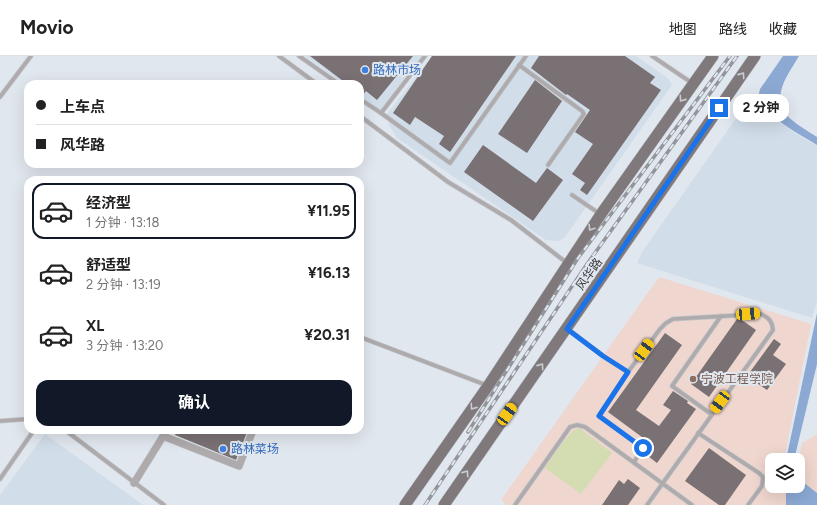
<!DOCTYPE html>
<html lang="zh">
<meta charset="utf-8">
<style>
:root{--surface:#fff;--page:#f6f6f6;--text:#222;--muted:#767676;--line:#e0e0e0;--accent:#111827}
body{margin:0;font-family:Figtree,"Noto Sans SC",sans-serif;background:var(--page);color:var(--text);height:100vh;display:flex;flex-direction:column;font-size:15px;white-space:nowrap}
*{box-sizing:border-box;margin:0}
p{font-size:13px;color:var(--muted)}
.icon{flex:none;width:22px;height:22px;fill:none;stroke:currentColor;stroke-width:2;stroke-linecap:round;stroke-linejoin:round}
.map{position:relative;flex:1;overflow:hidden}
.sheet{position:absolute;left:24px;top:120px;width:340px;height:258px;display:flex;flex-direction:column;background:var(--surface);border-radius:12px;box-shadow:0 4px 16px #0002}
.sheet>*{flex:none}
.hud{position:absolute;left:24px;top:24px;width:340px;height:88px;border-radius:12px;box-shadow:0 4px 16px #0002;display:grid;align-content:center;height:88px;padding:0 12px;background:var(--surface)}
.controls{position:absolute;left:765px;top:397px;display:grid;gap:8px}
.controls a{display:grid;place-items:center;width:40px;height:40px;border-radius:8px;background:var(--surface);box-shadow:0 4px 16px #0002;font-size:20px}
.end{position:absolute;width:18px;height:18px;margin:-9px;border:5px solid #1a73e8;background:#fff;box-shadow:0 0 0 2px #fff}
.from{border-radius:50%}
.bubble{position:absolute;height:28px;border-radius:12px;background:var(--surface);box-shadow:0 4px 16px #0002;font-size:13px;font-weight:700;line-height:28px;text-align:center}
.car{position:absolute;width:12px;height:24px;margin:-12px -6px;border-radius:5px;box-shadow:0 0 3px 1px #0007;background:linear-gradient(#f5c518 24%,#345 0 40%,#f5c518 0 76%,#345 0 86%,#f5c518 0)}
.hud b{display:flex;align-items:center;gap:14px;height:38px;font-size:15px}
.hud b+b{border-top:1px solid var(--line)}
.hud i{width:10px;height:10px;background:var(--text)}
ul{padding:7px 0 0;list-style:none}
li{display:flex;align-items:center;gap:12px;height:56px;margin:0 8px 6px;padding:0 4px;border:2px solid transparent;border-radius:12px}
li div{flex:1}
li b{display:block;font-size:15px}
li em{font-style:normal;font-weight:700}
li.active{border-color:var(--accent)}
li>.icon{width:36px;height:36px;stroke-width:1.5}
.primary-button{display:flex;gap:8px;margin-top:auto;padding:8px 12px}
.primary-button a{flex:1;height:46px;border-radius:12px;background:var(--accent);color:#fff;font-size:16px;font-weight:700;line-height:46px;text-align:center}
header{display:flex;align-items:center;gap:24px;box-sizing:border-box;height:56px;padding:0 20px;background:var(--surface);border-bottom:1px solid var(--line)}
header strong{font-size:19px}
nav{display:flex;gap:22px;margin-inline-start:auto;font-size:14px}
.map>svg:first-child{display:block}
.built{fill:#d1dde9}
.education{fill:#efd6cf}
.green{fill:#d4ddb1}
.water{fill:#8ca9d3}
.building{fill:#797173}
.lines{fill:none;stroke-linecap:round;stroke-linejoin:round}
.lane-casing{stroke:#bfc4cb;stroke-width:5}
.street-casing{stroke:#bfc4cb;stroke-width:8}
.primary-casing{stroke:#bfc4cb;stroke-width:12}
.lane{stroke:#afabac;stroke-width:3.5}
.street{stroke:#afabac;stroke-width:7}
.primary{stroke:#80797b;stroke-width:11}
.rail-casing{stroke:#92969b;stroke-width:3.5}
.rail{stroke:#e1e7ee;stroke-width:2;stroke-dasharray:6;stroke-linecap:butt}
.oneway{stroke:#c9ccd1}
.route{stroke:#1a73e8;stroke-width:5}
.shop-dot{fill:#3f7fe0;stroke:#e1e7ee;stroke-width:1.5}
.education-dot{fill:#8d6e63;stroke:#e1e7ee;stroke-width:1.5}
.labels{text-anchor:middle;stroke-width:4;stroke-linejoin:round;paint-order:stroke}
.shop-label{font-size:12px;fill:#366cbe;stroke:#e1e7ee;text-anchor:start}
.street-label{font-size:12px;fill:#383a3d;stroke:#e1e7ee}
.education-label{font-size:12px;fill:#785e54;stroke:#e1e7ee;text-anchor:start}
</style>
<header>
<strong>Movio</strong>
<nav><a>地图</a><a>路线</a><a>收藏</a></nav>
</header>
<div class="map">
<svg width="817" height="449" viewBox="0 0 817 449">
<rect width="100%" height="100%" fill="#e1e7ee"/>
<g class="built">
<path d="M305,0H422L380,54L360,40V28H344Z"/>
<path d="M432,0H636L669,23L672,29L565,181L559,185L546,184L397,82L389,69L387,58Z"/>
<path d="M749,44L793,76L817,90V245L812,262L637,207L642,196Z"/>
<path d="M45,378L143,449H0V439Z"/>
</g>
<path class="education" d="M659,221L811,268L784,404H772V430H798V406L802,387L817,378V449H505L506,448L501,444Z"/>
<path class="green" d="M579,372L612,397L581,438L545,412C553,402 568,374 579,372Z"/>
<g class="water">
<path d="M783,0H799C790,16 774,34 783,54C788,64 808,75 817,81V89C796,76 771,64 758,42L760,33Z"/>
<path d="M817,257V308L794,404H786Z"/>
<path d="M798,422L817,437V449H786V430H798Z"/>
</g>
<g class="building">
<path d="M310,0H413L377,44L366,35L362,40H360V28H347Z"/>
<path d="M432,0H516L450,96L439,88L444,80L415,61L410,69L393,57Z"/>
<path d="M539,0H625L655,21L650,27L661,34L587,139L580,134L585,127L572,118L593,88L575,76L590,54L567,38L566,39L531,12Z"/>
<path d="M535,24L562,45L527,97L498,78Z"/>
<path d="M483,89L536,127L547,112L563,124L533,165L464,116Z"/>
<path d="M739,262L756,274L709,341L691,328L737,263Z"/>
<path d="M665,277L682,289L636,354L659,370L671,354L663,349L673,335L688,345L687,347L696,353L657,407L644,397L650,387L608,356Z"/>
<path d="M774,283L781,288L773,299L786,308L767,334L747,320Z"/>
<path d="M177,374H248L236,404L175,379Z"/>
<path d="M709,392L746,419L725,449H719L685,425Z"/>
<path d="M628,423L640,432L628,449H602L619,424L624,428Z"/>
</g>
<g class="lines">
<g class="lane-casing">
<g id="lane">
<path d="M279,0L317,28"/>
<path d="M299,0L339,28"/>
<path d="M425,0L381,57L450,107L526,0"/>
<path d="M652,0L692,27"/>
<path d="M519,9L582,55L584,58L548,109"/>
<path d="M0,41L31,0"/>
<path d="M360,43L381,57"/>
<path d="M360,60L448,126L511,164L567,207"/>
<path d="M572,139L600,158"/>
<path d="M568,273L603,300L628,316L599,360L643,392L634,406"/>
<path d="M360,281L486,329"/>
<path d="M628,316L660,273L666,267L673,263L761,258C769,262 772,265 773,274L647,449"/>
<path d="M711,358L672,330L721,260"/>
<path d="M0,365L28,363"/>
<path d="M65,374L164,449"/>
<path d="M698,377L759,417L763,421L762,430L748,449"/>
<path d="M0,423L34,374"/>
<path d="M515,449L570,371L577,369L585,371L692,449"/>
</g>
</g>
<g class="street-casing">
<g id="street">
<path d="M163,380L239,410L253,374"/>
<path d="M134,427L167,374"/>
</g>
</g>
<g class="primary-casing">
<g id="primary">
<path d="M405,449L488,330L601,158L713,0"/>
<path d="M444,449L755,0"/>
</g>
</g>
<use href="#lane" class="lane"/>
<use href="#street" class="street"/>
<use href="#primary" class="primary"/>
<g class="rail-casing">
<g id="rail">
<path d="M468,376L578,202L730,0"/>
<path d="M425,449L587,208L737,0"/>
</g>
</g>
<use href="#rail" class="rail"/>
</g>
<defs><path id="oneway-chevron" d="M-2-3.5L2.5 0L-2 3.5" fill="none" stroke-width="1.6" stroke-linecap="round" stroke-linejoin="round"/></defs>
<g class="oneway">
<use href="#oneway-chevron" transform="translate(742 19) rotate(-55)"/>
<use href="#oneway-chevron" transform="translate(682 43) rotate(125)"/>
<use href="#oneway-chevron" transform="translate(591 172) rotate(123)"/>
<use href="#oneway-chevron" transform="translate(541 310) rotate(-55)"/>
<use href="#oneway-chevron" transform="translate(473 351) rotate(125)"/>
<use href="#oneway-chevron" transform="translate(466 417) rotate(-55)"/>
</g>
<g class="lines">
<path class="route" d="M643,392L599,360L628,316L603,300L567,273L719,52"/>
</g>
<g class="shop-dot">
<circle cx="365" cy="14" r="4"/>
<circle cx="223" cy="393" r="4"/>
</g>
<circle class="education-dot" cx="693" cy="323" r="4"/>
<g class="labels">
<g class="shop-label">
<text x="373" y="18">路林市场</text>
<text x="231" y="397">路林菜场</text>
</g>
<g class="street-label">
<text transform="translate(589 218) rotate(-55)" y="4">风华路</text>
</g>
<g class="education-label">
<text x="701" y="327">宁波工程学院</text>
</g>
</g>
</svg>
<div class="controls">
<a><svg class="icon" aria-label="layers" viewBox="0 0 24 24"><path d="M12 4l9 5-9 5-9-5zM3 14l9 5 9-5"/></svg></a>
</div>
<i class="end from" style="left:643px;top:392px"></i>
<i class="end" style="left:719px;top:52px"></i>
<div class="bubble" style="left:733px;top:38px;width:56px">2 分钟</div>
<i class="car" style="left:748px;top:258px;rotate:86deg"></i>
<i class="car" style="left:644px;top:294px;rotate:36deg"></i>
<i class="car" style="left:720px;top:346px;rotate:216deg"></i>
<i class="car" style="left:507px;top:358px;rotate:35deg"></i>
<div class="hud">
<b><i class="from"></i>上车点</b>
<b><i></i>风华路</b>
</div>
<section class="sheet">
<ul>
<li class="active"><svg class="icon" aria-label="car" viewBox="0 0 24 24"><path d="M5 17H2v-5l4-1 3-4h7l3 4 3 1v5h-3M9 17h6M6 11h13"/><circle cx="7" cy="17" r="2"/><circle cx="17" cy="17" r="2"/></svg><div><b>经济型</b><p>1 分钟 · 13:18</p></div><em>¥11.95</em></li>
<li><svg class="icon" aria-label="car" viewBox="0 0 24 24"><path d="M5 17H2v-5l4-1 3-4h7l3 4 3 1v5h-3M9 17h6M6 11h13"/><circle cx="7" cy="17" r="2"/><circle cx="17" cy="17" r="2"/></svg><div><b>舒适型</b><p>2 分钟 · 13:19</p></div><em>¥16.13</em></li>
<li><svg class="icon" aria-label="car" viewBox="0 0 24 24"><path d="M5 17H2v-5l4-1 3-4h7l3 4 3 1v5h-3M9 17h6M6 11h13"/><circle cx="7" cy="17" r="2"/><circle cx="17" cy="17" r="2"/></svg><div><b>XL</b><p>3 分钟 · 13:20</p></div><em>¥20.31</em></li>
</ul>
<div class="primary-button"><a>确认</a></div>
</section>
</div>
